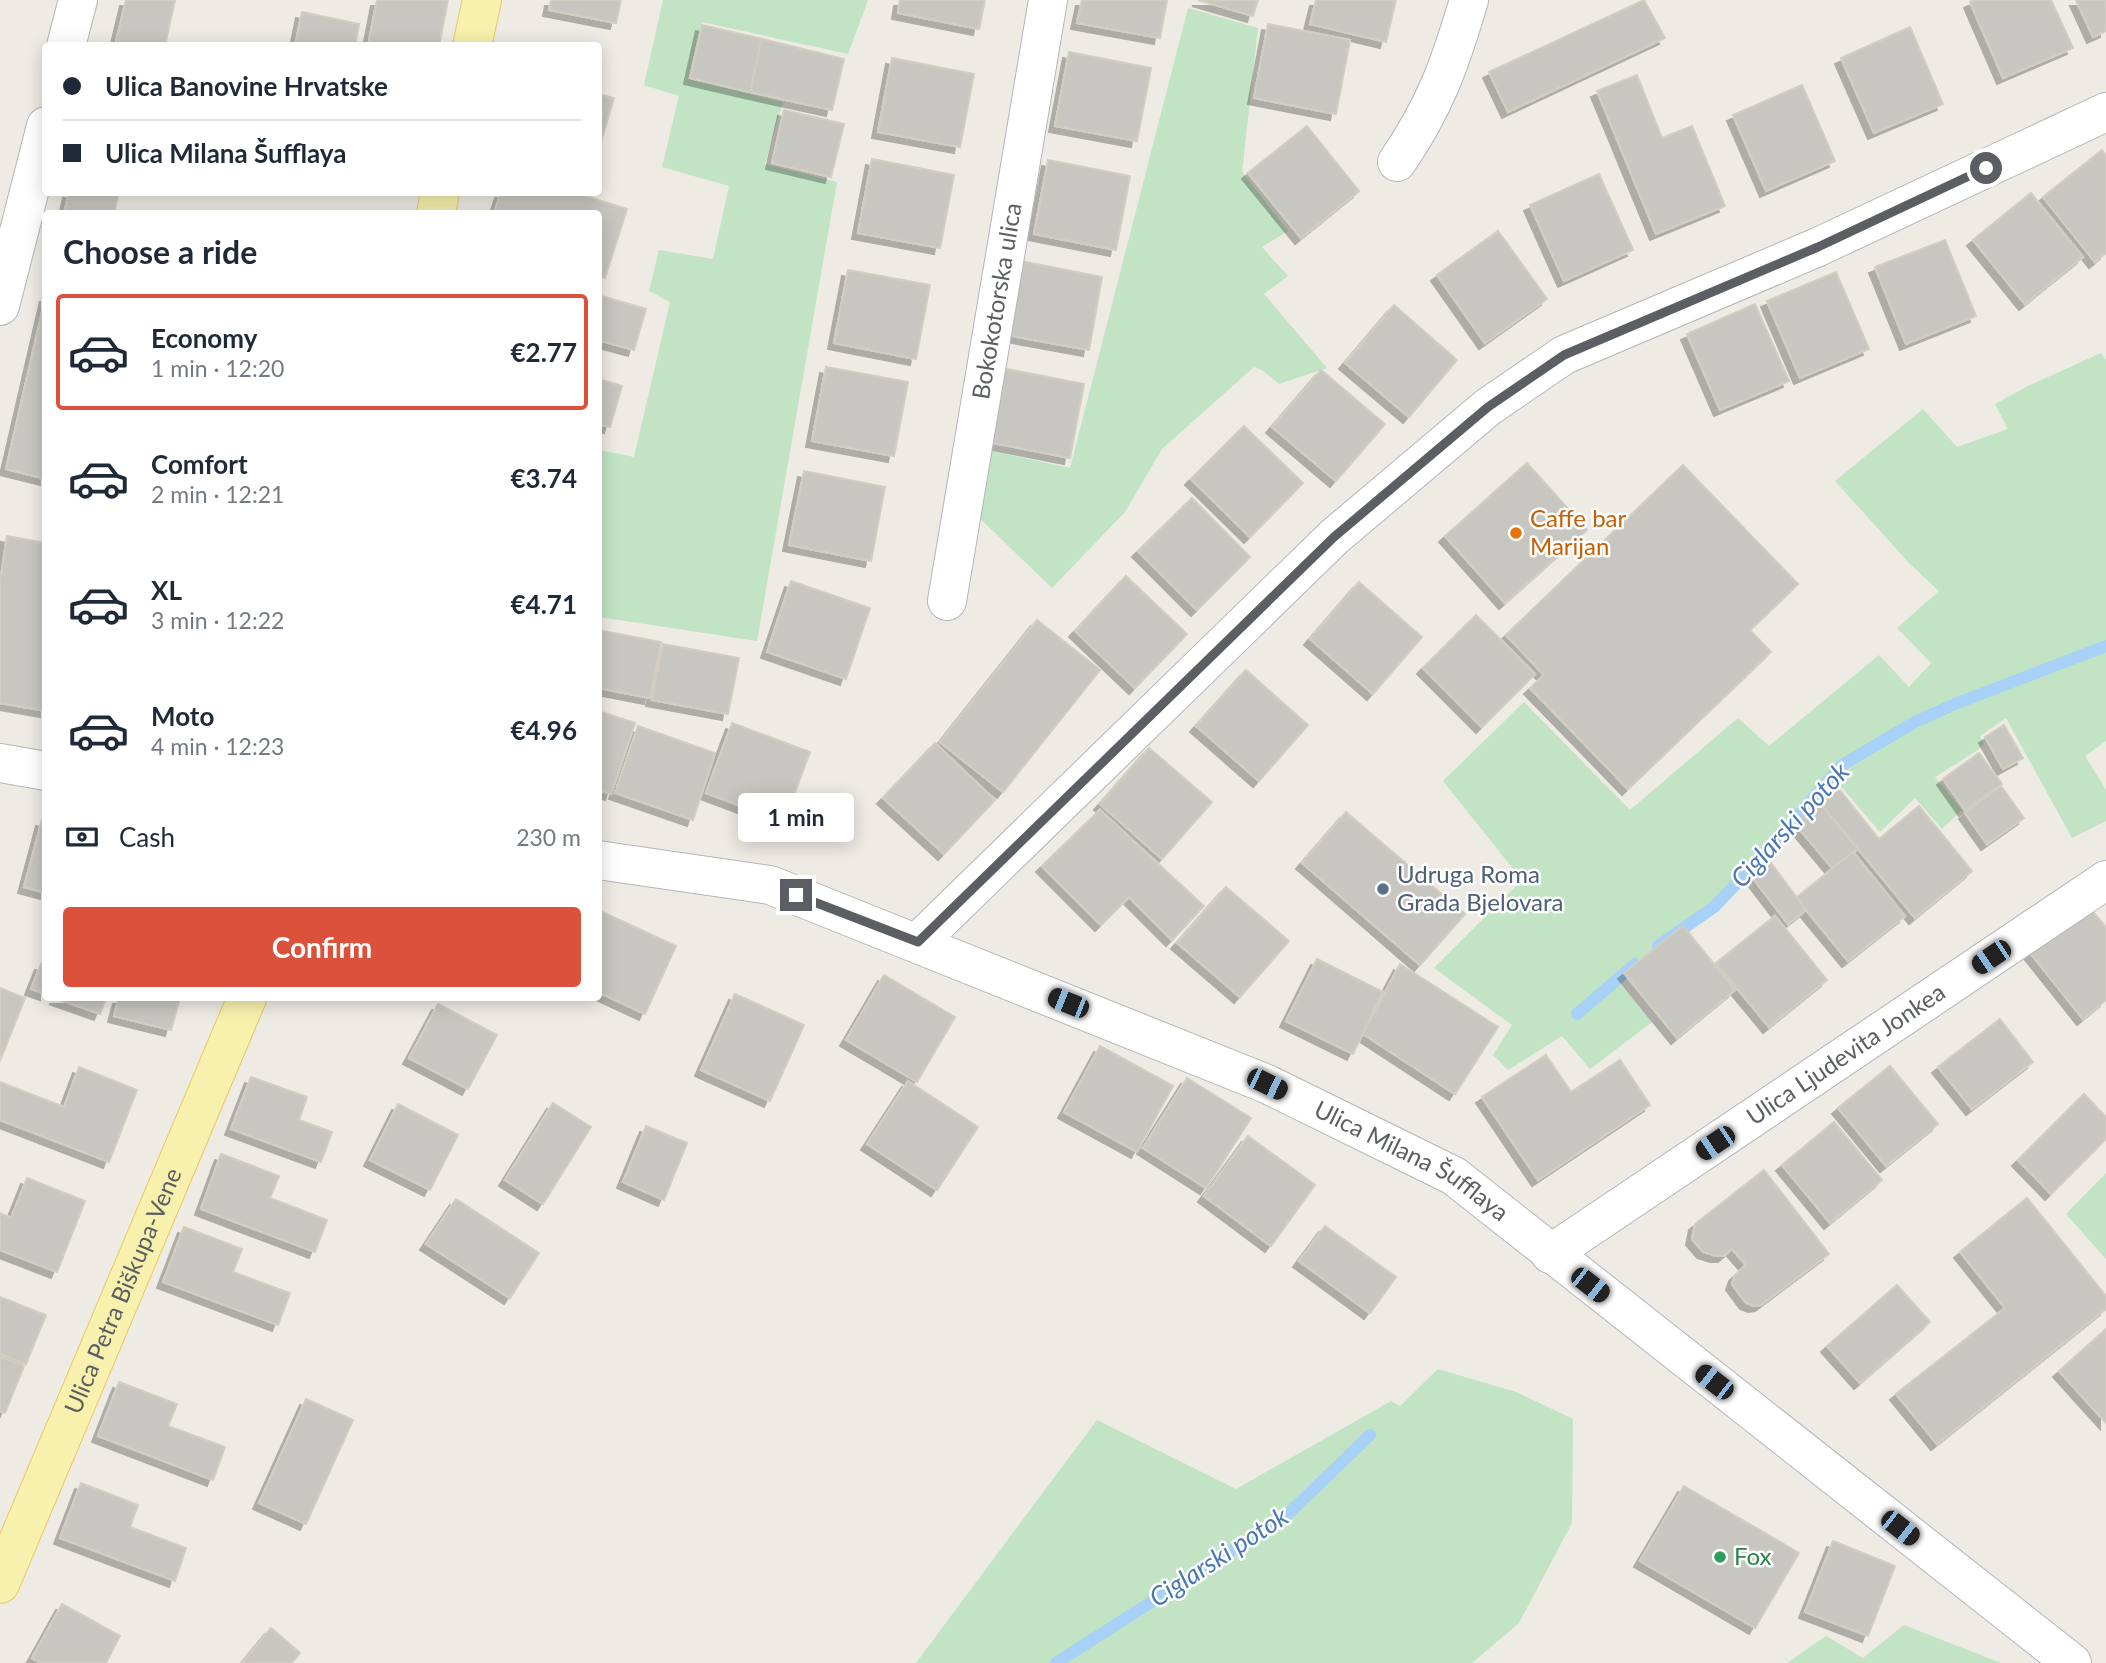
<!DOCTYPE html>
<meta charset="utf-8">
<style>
:root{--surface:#fff;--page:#f2f2f3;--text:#1f2937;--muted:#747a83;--line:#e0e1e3;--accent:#db513b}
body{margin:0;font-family:Lato,sans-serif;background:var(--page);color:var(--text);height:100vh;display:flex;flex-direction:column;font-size:26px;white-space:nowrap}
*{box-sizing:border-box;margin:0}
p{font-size:23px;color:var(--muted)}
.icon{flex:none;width:38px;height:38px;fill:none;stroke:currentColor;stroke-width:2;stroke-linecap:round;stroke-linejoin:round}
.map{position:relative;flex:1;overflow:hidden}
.side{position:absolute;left:42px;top:210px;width:560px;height:791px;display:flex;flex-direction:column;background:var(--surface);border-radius:7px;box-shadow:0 4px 18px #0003}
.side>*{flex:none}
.top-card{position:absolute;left:42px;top:42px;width:560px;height:154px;border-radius:7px;box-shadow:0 4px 18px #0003;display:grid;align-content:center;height:154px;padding:0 21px;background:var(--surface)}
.end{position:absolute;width:32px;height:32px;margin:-16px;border:9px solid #5b5e63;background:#fff;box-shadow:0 0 0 4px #fff}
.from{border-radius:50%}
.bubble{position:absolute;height:49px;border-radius:7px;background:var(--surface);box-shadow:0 4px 18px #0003;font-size:23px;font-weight:700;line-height:49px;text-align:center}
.car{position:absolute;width:21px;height:42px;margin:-21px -10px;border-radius:9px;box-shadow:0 0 5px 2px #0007;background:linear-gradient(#222 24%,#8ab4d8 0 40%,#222 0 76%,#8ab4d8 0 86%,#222 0)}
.top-card b{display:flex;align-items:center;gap:24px;height:66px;font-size:26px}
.top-card b+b{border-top:2px solid var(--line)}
.top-card i{width:18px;height:18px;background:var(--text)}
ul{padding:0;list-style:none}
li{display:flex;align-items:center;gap:21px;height:116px;margin:0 14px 10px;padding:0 7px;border:4px solid transparent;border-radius:7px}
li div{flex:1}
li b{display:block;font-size:26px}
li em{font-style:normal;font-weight:700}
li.current{border-color:var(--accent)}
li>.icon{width:63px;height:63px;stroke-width:1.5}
h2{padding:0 21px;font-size:32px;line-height:84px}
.pay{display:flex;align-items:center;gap:18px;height:77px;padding:0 21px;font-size:26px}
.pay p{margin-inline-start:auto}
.action{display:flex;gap:14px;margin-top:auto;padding:14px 21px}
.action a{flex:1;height:80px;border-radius:7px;background:var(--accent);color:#fff;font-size:28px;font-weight:700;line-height:80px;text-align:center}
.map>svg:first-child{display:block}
.green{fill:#c2e3c4}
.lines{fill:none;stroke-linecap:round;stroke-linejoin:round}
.stream{stroke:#a8d1f8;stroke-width:12}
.building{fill:#c8c6c0;stroke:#d1cdc2;stroke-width:2;filter:url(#shadow)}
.minor-casing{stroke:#b4b5b9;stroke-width:40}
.major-casing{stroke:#e6c963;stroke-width:40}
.minor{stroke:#fff;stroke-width:38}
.major{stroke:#f8f0ad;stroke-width:38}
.route{stroke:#5b5e63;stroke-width:9}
.food-dot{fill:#e8710a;stroke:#fff;stroke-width:2.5}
.service-dot{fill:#5c6f8a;stroke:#fff;stroke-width:2.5}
.leisure-dot{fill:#2e9e5b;stroke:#fff;stroke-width:2.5}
.labels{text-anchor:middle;stroke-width:5;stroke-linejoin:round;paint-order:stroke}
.street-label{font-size:24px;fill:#5b5e63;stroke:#fff}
.food-label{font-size:24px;fill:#c56008;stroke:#fff;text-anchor:start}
.service-label{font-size:24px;fill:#4e5e75;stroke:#fff;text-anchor:start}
.leisure-label{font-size:24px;fill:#27864d;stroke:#fff;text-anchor:start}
.water-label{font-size:26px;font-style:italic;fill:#4a77b1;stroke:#fff}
</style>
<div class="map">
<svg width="2106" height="1663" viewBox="0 0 2106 1663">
<defs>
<filter id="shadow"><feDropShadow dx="-6" dy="6" stdDeviation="0" flood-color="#0004"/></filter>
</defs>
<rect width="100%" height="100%" fill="#edebe3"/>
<g class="green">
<path d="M663,0H868L848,54L702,22L688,79L783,102L765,164L837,182L757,641L599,617V450L634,457L670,302L649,291L659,250L713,259L729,186L662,167L679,96L644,85Z"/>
<path d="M1188,8L1258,28L1242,172L1288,231L1262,247L1288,276L1264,294L1327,368L1279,384L1262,370L1254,367L1162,449L1125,512L1052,588L963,502L973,447L1070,468Z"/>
<path d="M2101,353L2106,360V741L2085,756L2106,790V821L2072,838L2006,718L1980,736L1984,744L1978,750L1935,777L1962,810L1942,829L1915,798L1880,832L1832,776L1759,860L1714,907L1683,926L1617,980L1652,1022L1590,1069L1562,1036L1508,1070L1493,1055L1512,1025L1434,968L1522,880L1443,781L1524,702L1630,810L1738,718L1769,746L1879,655L1909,687L1931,663L1897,628L1939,591L1910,564L1835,481L1923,409L1957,447L2008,429L1995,404L2026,387Z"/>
<path d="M2106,1173V1259L2066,1214Z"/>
<path d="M1438,1369L1516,1392L1573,1419L1572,1523L1519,1623L1472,1663H916L1097,1420L1236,1489L1391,1401L1400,1406Z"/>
<path d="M1904,1625L2001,1663H1787L1826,1636L1863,1658Z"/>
</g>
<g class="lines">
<g class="stream">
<path d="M1658,946L1714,907L1759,860L1842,765L1915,722L1955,704L2106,646"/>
<path d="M1577,1014L1635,964"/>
<path d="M1056,1663L1287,1515L1370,1435"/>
</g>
</g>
<g class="building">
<path d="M126,0H175L165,46H115Z"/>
<path d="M377,0H448L439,46H368Z"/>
<path d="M551,0H621L616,23L549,10Z"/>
<path d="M900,0H985L979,29L898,13Z"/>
<path d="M1082,0H1167L1160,38L1077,23Z"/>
<path d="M1198,0H1258L1253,16Z"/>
<path d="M1316,0H1396L1386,42L1310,24Z"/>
<path d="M1644,0L1665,38L1508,112L1489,72Z"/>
<path d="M1974,0H2051L2073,48L2003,78L1970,2Z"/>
<path d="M2076,0H2106V31L2093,37Z"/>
<path d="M302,12L359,24L355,46H295Z"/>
<path d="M1268,24L1350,40L1336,114L1254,98Z"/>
<path d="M702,25L762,39L750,92L690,78Z"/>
<path d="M1910,27L1943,104L1874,133L1841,58Z"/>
<path d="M762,39L844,59L832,110L750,92Z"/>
<path d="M1069,52L1151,68L1137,141L1055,126Z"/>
<path d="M892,58L974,74L960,147L878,132Z"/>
<path d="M1637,75L1662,138L1692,126L1725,206L1656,234L1597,91Z"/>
<path d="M1802,85L1835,161L1766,191L1733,115Z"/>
<path d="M598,94L614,98L598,152Z"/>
<path d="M784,110L844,124L831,177L772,163Z"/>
<path d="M1307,126L1359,191L1301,238L1248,173Z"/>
<path d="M2102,150L2106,156V253L2095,262L2043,197Z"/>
<path d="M872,159L954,175L940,248L858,233Z"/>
<path d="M1048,160L1130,176L1116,250L1034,234Z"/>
<path d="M1599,174L1633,250L1564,281L1530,205Z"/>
<path d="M69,192H119L114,214H64Z"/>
<path d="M501,192H573L627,209L605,278L598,276V214H494Z"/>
<path d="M2031,193L2083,257L2025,304L1973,240Z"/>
<path d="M1498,231L1547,299L1485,343L1437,275Z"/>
<path d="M1945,240L1976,316L1906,344L1875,267Z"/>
<path d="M1021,261L1102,277L1089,350L1007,335Z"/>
<path d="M848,270L930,285L916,359L834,343Z"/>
<path d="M1836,272L1869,349L1800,378L1767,301Z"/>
<path d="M46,295V479L6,469Z"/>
<path d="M598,295L646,309L634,350L598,340Z"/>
<path d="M1755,304L1789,381L1720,410L1687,334Z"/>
<path d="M1394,305L1457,360L1409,417L1345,363Z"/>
<path d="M826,367L908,382L894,456L812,441Z"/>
<path d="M1002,368L1084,384L1070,458L988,442Z"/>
<path d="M1321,370L1385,424L1336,481L1272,427Z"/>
<path d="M598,379L622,386L610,427L598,424Z"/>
<path d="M1244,426L1303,483L1250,537L1191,479Z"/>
<path d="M1527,463L1587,530L1505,603L1445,536Z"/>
<path d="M1683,465L1798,584L1750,630L1771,652L1628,789L1530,688L1544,675L1506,635Z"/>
<path d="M804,471L885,487L871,561L789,545Z"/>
<path d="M1192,498L1250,557L1197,610L1138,551Z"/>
<path d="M7,536L46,543V711L0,703V584Z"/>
<path d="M1126,576L1187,634L1135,688L1075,631Z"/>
<path d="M791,581L870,608L846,679L767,652Z"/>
<path d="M1359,582L1422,637L1373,694L1310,639Z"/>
<path d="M1476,615L1535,674L1482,727L1423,668Z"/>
<path d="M1037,620L1100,670L1003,792L940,742Z"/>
<path d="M598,630L661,642L650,698L598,688Z"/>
<path d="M663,644L739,658L728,714L652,700Z"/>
<path d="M1246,670L1308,725L1259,781L1196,726Z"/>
<path d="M598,711L635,723L611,794L598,790Z"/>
<path d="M732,723L810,752L784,822L706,793Z"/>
<path d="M2004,725L2023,758L2003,769L1985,737Z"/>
<path d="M638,726L715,753L693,820L615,793Z"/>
<path d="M935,743L995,800L944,854L883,798Z"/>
<path d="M1149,748L1212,802L1162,859L1100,804Z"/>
<path d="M1979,753L2002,784L1965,810L1943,779Z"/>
<path d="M2001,786L2024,818L1987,844L1965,813Z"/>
<path d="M1839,789L1879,839L1919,806L1972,871L1915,918L1821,804Z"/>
<path d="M1819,802L1858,849L1832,868L1796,825Z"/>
<path d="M1100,810L1204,906L1172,940L1129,897L1101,925L1042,866Z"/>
<path d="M1346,812L1465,914L1420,965L1302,863Z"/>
<path d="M42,820L46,821V893L24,887Z"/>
<path d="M1853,852L1905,916L1848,961L1796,898Z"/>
<path d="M1771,863L1806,910L1788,924L1752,877Z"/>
<path d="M1226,887L1289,941L1240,997L1177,943Z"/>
<path d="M2089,907L2106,927V1000L2083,1019L2031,954Z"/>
<path d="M600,911L676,946L645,1014L598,992Z"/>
<path d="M1775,916L1827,980L1769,1027L1716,963Z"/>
<path d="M1683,926L1735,990L1677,1038L1624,973Z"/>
<path d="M1317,959L1383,992L1353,1054L1286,1021Z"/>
<path d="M41,964L46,965V994L31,989Z"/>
<path d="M1400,964L1498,1027L1455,1094L1363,1034Z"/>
<path d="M884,975L955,1017L917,1082L846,1040Z"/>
<path d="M0,988L25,998L0,1061Z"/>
<path d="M735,994L804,1025L770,1101L701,1070Z"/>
<path d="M55,998H106L100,1014Z"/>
<path d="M119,998H180L171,1030L114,1016Z"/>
<path d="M438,1004L497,1035L468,1089L409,1058Z"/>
<path d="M2000,1019L2033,1062L1972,1109L1938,1067Z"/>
<path d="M1100,1046L1173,1086L1137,1152L1064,1112Z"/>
<path d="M1546,1055L1571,1092L1620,1060L1650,1105L1538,1180L1482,1097Z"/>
<path d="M1890,1066L1938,1124L1886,1166L1838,1108Z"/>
<path d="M79,1067L137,1090L109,1162L0,1120V1082L64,1107Z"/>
<path d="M251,1077L307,1097L299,1120L332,1132L321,1162L231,1129Z"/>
<path d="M1187,1078L1251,1118L1206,1188L1143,1148Z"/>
<path d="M908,1081L978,1127L937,1190L867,1144Z"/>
<path d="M2084,1094L2106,1117V1139L2051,1194L2018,1160Z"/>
<path d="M553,1103L591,1127L543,1204L505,1180Z"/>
<path d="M398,1104L458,1135L430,1190L370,1160Z"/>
<path d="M1834,1122L1882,1180L1830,1223L1782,1165Z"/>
<path d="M646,1126L687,1143L664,1200L623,1182Z"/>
<path d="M1248,1136L1315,1185L1271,1246L1204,1196Z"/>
<path d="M221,1154L279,1176L270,1198L327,1220L315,1252L201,1209Z"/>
<path d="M1764,1170L1829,1254L1761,1305L1754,1306L1746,1303L1732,1284L1735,1275L1746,1265L1732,1249L1724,1256H1716L1703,1252L1692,1239L1695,1224Z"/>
<path d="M27,1178L85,1201L57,1272L0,1250V1213L11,1218Z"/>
<path d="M2027,1198L2106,1296V1309L1937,1444L1896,1394L2005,1308L1960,1252Z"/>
<path d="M456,1199L539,1253L510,1298L426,1244Z"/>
<path d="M1325,1226L1396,1277L1370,1313L1299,1261Z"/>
<path d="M184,1227L242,1249L233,1272L290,1293L278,1325L163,1282Z"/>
<path d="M1897,1285L1930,1322L1860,1383L1827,1346Z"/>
<path d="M0,1297L46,1315L26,1364L0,1354Z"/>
<path d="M2106,1329V1423L2059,1371Z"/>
<path d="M0,1357L24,1366L5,1413L0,1411Z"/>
<path d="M119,1382L177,1404L168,1426L225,1447L213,1480L98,1436Z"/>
<path d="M306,1399L353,1420L306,1524L259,1503Z"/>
<path d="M81,1483L138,1505L130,1527L186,1548L175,1581L60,1538Z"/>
<path d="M1684,1486L1799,1553L1755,1628L1640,1561Z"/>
<path d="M1833,1541L1895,1566L1868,1636L1805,1612Z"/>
<path d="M62,1604L120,1636L106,1663H41L32,1658Z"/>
<path d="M271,1628L300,1653L292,1663H242Z"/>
</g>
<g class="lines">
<g class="minor-casing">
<g id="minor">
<path d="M66,46L78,0"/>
<path d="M1397,162C1435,107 1450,64 1469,0"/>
<path d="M0,306L46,126"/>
<path id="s1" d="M947,601L1048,0"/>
<path d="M0,763L46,771"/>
<path id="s2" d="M598,860L770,885L1267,1084L1454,1176L2072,1663"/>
<path d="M918,942L1334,537L1488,407L1564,355L1818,247L2106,112"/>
<path id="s3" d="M1550,1254L2106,880"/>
</g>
</g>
<g class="major-casing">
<g id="major">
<path d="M472,46L482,0"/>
<path d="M436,214L440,192"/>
<path id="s4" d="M0,1584L247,998"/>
</g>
</g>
<use href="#minor" class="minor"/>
<use href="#major" class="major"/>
</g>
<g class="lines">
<path class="route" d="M796,895L918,942L1334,537L1488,407L1564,355L1818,247L1986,168"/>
</g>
<circle class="food-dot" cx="1516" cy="533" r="7"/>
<circle class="service-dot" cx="1383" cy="889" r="7"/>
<circle class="leisure-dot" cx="1720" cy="1557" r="7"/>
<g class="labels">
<g class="street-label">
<text dy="8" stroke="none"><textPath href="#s1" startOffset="304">Bokokotorska ulica</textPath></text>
<text dy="8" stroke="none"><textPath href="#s3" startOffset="357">Ulica Ljudevita Jonkea</textPath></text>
<text dy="8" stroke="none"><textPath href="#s2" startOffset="873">Ulica Milana Šufflaya</textPath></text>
<text dy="8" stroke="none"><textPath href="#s4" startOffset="318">Ulica Petra Biškupa-Vene</textPath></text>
</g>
<g class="food-label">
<text x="1530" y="527">Caffe bar<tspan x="1530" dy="28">Marijan</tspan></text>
</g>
<g class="service-label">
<text x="1397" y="883">Udruga Roma<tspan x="1397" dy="28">Grada Bjelovara</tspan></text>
</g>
<g class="leisure-label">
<text x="1734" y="1565">Fox</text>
</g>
<g class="water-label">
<text transform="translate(1790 825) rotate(-47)" y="9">Ciglarski potok</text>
<text transform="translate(1219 1557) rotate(-33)" y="9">Ciglarski potok</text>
</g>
</g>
</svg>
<i class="end from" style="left:1986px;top:168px"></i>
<i class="end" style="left:796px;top:895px"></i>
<div class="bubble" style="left:738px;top:793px;width:116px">1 min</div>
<i class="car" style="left:1991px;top:957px;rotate:236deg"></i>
<i class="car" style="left:1068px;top:1003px;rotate:292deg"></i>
<i class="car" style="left:1267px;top:1084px;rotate:116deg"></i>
<i class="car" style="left:1715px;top:1143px;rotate:236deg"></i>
<i class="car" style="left:1590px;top:1285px;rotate:128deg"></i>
<i class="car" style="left:1714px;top:1382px;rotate:308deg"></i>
<i class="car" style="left:1900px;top:1528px;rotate:128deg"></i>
<div class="top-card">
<b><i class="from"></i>Ulica Banovine Hrvatske</b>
<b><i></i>Ulica Milana Šufflaya</b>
</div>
<section class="side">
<h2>Choose a ride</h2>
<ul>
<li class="current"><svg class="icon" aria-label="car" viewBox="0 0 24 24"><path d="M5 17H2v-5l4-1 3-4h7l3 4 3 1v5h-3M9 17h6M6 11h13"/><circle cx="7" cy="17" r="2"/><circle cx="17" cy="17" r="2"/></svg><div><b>Economy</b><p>1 min · 12:20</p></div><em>€2.77</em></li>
<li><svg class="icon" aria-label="car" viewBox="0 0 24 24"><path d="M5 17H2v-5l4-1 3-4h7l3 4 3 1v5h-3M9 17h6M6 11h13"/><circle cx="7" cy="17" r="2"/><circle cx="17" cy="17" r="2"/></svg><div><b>Comfort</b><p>2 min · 12:21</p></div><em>€3.74</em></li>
<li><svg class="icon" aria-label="car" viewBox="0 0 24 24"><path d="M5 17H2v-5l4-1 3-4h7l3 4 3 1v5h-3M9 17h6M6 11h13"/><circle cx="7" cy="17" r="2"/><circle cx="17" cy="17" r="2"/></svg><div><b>XL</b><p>3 min · 12:22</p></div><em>€4.71</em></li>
<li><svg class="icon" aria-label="car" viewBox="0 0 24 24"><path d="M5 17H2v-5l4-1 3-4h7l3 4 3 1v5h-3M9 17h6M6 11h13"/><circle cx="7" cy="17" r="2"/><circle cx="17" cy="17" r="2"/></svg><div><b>Moto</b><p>4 min · 12:23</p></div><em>€4.96</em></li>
</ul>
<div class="pay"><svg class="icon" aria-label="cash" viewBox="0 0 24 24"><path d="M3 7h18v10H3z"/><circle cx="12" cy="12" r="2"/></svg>Cash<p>230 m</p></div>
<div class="action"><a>Confirm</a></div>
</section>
</div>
